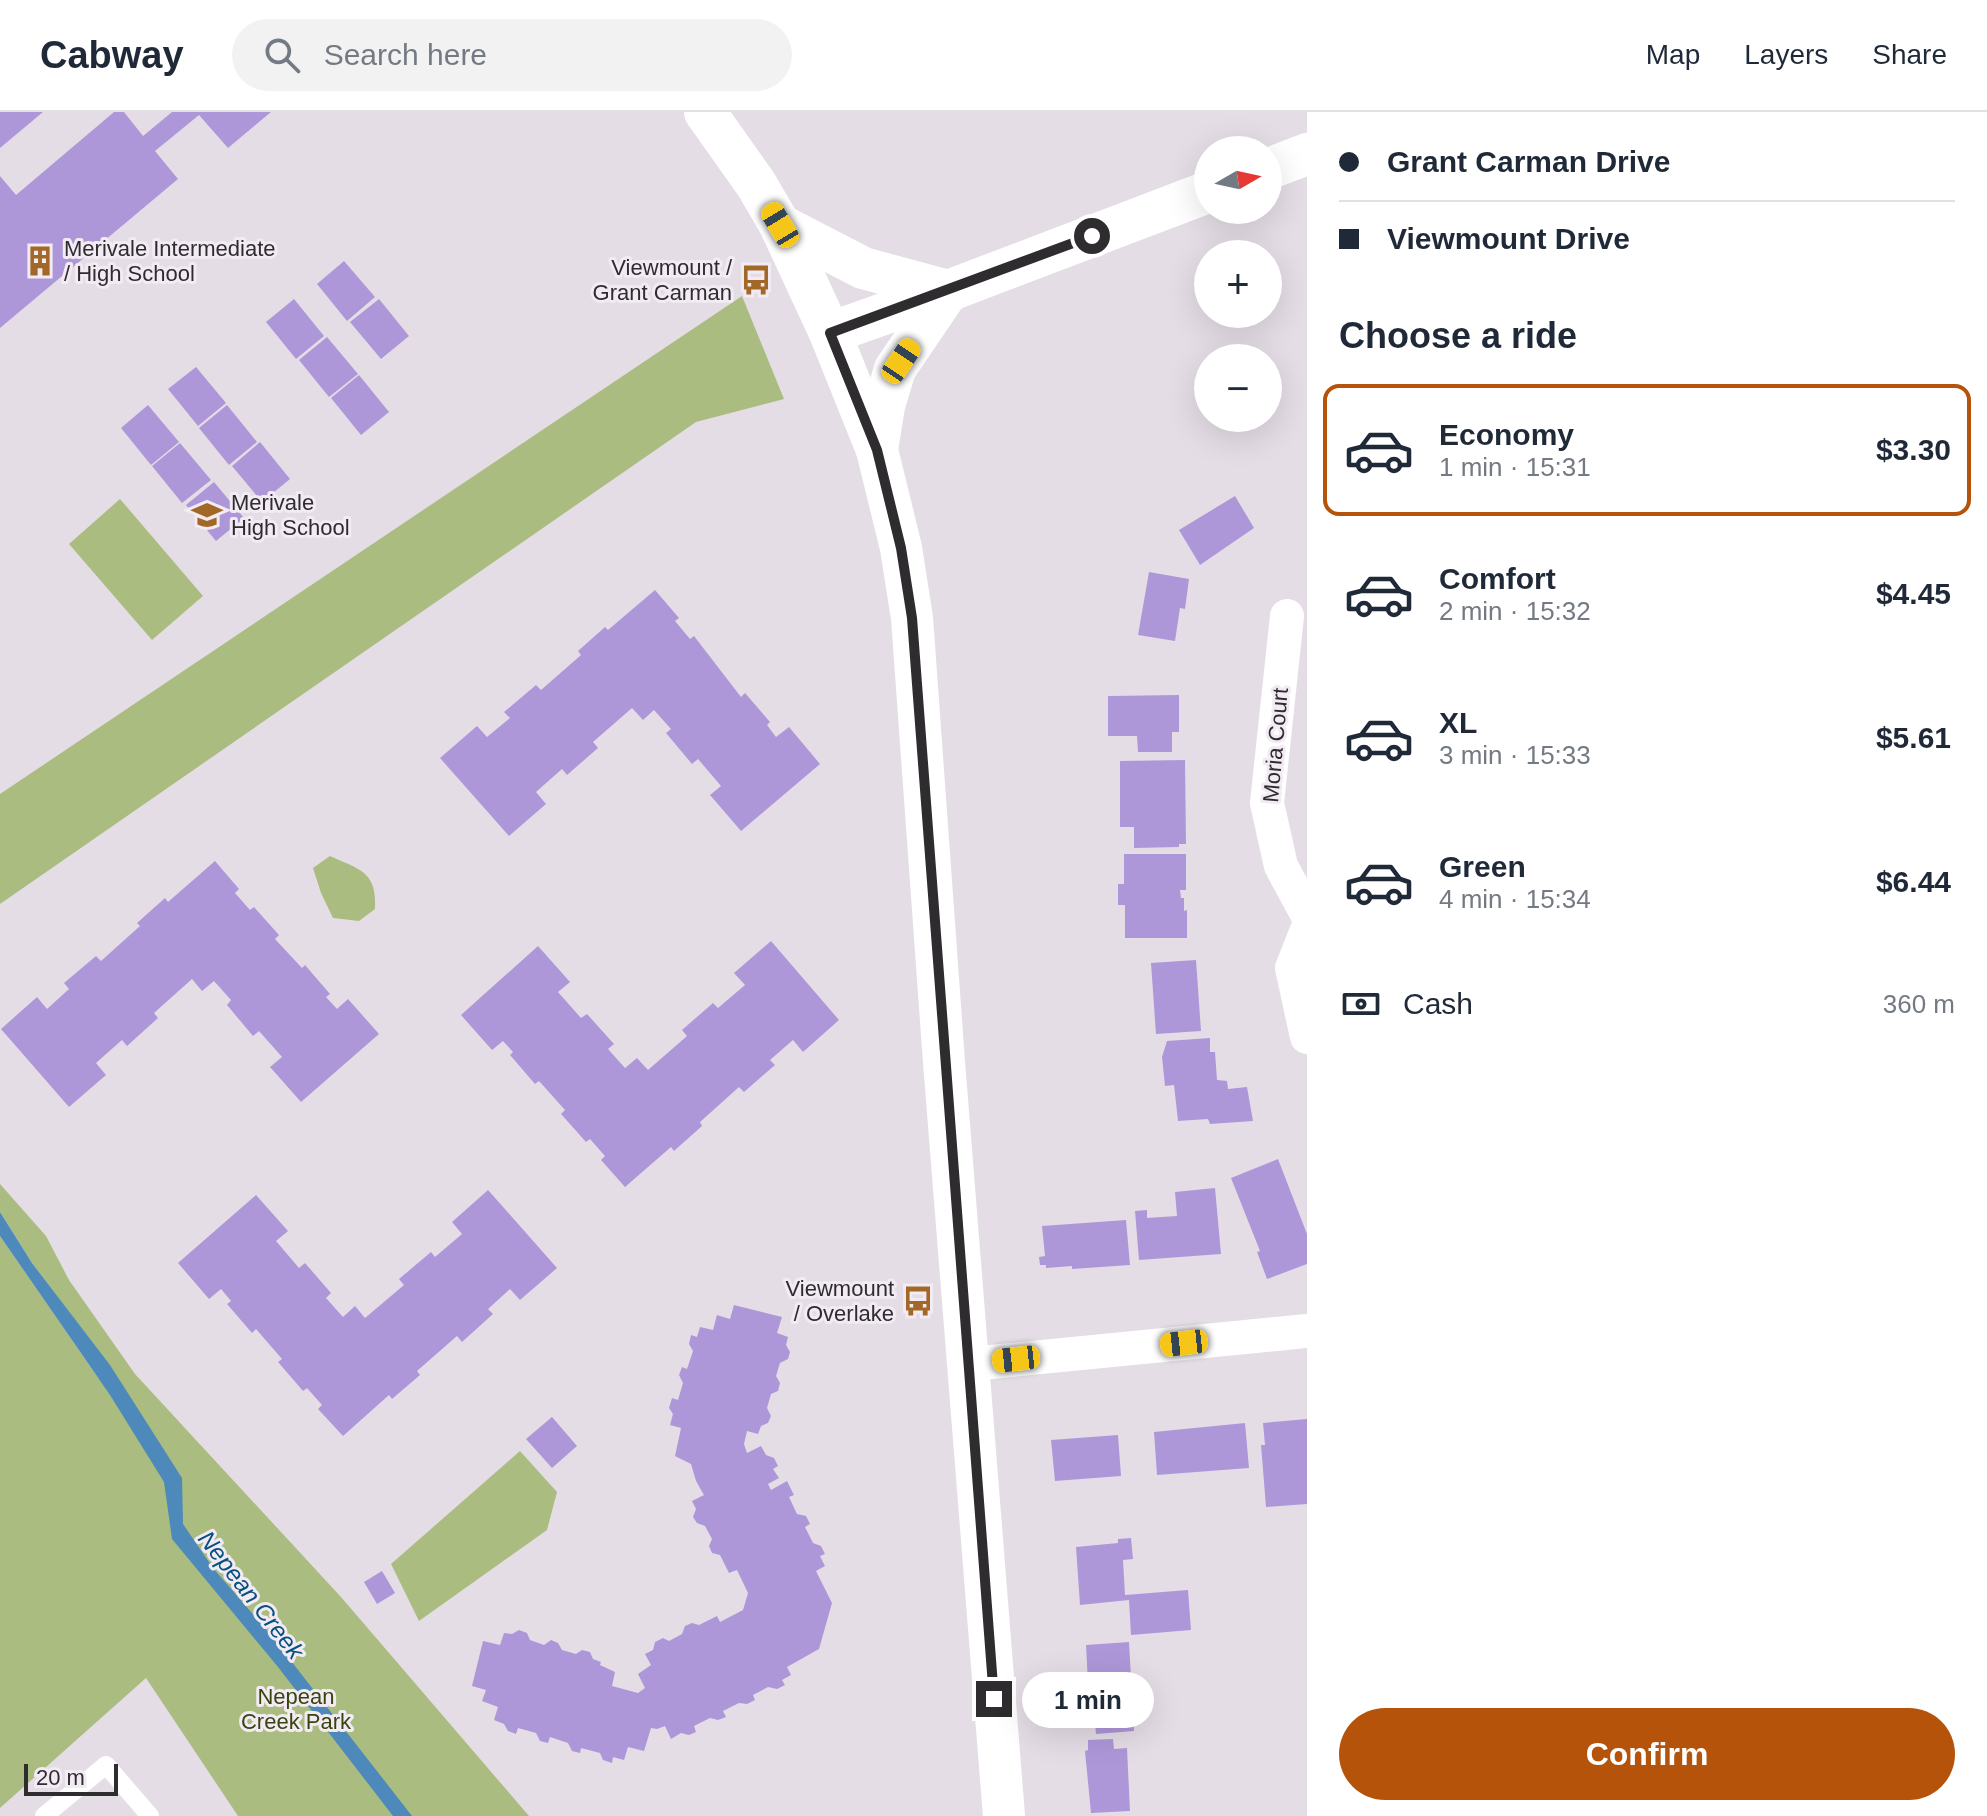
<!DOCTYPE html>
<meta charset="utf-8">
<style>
:root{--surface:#fff;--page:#f2f2f3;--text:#1f2937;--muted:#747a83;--line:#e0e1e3;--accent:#b45309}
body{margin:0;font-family:Arial,sans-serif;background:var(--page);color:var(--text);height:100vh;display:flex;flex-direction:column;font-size:30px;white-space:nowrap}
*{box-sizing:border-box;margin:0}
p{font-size:26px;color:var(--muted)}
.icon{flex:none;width:44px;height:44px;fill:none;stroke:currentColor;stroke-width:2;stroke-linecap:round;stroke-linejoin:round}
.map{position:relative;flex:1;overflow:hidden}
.details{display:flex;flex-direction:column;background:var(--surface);width:680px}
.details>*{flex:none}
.hud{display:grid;align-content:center;height:176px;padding:0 32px;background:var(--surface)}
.needle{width:52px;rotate:81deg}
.fabs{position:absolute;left:1194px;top:24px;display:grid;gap:16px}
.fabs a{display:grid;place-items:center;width:88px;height:88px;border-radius:50%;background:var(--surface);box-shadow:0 8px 32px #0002;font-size:40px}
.scale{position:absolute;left:24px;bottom:20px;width:94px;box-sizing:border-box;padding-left:8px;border:4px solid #2f2c2f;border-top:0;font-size:22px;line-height:28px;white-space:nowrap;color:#2f2c2f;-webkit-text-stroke:6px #f2ebf4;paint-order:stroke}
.end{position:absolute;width:36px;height:36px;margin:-18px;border:10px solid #2f2c2f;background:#fff;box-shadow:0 0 0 4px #fff}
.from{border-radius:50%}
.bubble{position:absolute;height:56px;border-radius:28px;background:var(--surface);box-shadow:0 8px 32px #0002;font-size:26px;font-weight:800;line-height:56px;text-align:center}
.car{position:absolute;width:24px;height:48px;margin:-24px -12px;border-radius:10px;box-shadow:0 0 6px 2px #0007;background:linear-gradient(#f5c518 24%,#345 0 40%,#f5c518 0 76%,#345 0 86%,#f5c518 0)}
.hud b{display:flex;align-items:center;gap:28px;height:76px;font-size:30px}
.hud b+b{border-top:2px solid var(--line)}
.hud i{width:20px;height:20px;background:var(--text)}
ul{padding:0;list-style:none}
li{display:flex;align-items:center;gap:24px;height:132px;margin:0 16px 12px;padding:0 16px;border:4px solid transparent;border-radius:16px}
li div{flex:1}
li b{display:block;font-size:30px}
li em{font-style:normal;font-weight:800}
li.on{border-color:var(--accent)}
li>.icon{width:72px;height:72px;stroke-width:1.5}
h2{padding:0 32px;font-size:36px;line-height:96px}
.pay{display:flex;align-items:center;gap:20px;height:88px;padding:0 32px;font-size:30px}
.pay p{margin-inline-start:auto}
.cta{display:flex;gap:16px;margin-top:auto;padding:16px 32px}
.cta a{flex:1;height:92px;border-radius:48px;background:var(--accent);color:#fff;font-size:32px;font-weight:800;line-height:92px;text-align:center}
header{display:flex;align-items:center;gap:48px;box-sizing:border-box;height:112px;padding:0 40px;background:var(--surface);border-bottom:2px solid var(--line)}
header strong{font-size:38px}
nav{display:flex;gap:44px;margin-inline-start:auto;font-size:28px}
.search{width:560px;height:72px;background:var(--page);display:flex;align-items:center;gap:20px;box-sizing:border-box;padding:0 28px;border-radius:44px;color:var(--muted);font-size:30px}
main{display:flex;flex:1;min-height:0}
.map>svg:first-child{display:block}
.green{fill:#abbc80}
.water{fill:#4d89ba}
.building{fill:#ae97d9}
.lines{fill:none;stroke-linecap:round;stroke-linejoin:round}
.service{stroke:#fff;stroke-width:18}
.minor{stroke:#fff;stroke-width:34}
.tertiary{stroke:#fff;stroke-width:42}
.route{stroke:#2f2c2f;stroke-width:10}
.labels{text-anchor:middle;stroke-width:6;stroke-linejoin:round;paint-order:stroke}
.poi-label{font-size:22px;fill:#2f2c2f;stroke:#f2ebf4;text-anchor:start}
.street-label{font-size:22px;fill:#2f2c2f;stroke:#f2ebf4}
.park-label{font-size:22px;fill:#38440e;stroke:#f2ebf4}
.water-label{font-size:24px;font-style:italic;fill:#075181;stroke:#f2ebf4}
</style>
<header>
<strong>Cabway</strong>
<div class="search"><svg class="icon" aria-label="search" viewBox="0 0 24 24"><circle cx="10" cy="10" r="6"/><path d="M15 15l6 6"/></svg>Search here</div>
<nav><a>Map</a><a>Layers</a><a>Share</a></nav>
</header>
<main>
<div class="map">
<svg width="1307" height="1704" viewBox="0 0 1307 1704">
<rect width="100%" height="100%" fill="#e5dde6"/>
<g class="green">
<path d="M742,184L784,287L696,310L0,792V682Z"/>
<path d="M120,387L203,484L152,528L69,432Z"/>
<path d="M330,744C360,758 377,759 375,797L359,809L333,806L321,781L313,756Z"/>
<path d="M0,1072L46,1124L69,1168L135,1262L341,1485L529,1704H238L146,1566L0,1696V1124L99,1267L113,1258L32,1151L0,1100Z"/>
<path d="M520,1339L557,1380L547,1418L419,1509L391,1452Z"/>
</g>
<path class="water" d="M0,1100L32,1151L110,1253L182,1366L183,1412L213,1456L270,1522L412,1704H393L278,1555L172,1427L164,1370L110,1283L0,1124Z"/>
<g class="building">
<path d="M0,0H43L0,36Z"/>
<path d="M114,0H124L143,24L172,0H271L228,36L199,3L155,39L178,67L0,216V64L16,83Z"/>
<path d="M344,149L375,185L347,209L317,172Z"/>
<path d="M294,187L324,224L296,247L266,210Z"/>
<path d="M379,187L409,224L381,247L350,210Z"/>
<path d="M327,225L358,262L329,285L299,248Z"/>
<path d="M196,255L226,291L198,314L168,277Z"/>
<path d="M359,263L389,300L361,323L331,286Z"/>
<path d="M148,293L179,330L151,353L121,316Z"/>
<path d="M227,293L257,330L229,353L199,316Z"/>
<path d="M260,330L290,367L262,390L232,354Z"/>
<path d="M180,331L211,368L182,391L152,354Z"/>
<path d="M214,370L244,406L216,429L186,393Z"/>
<path d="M1235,384L1254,416L1200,453L1179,418Z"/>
<path d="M1149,460L1189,467L1185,497L1180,496L1175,529L1138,523Z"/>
<path d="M655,478L679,506L675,509L690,527L694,524L741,585L745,581L770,610L767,613L776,625L789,615L820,652L741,719L710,683L721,674L698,647L692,652L666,621L671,617L654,598L643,608L632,596L593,630L598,636L567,663L562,657L536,680L546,692L509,724L440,646L477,614L487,625L510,606L504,600L536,573L541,578L581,543L578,539L605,515L608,518Z"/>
<path d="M1179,583V620H1172V640H1138L1137,624H1108V584Z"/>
<path d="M1185,648L1186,732H1179V735L1134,736V715H1120V649Z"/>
<path d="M1124,742H1186V778H1180L1181,786H1184V799L1187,798V826H1125V793H1118V772H1124Z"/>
<path d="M215,749L239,777L235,781L250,798L254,795L279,823L275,827L302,856L305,853L330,882L326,885L337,897L348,887L379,922L301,990L270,955L282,945L259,919L253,924L227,893L231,888L214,869L202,879L192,867L154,901L158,906L127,934L122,928L96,951L106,963L69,995L1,917L37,885L47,897L69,877L64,871L96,844L101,849L140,814L137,811L165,786L168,790Z"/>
<path d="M771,829L839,908L803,940L793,928L770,948L775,953L744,980L739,975L700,1010L702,1014L674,1039L671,1035L625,1075L601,1048L605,1044L590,1027L586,1030L561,1002L565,998L539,969L535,972L510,943L513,940L503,929L492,938L461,903L538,834L570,870L558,880L581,906L587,902L614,932L608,937L625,956L637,946L648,958L687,924L682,918L713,891L718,896L745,873L734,861Z"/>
<path d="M1196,848L1201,919L1156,922L1151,851Z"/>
<path d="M1210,926V940H1215L1217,968L1227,969L1228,977L1247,975L1253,1009L1210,1012L1208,1007L1178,1009L1174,973L1165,974L1162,945L1167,929Z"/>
<path d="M1278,1047L1307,1122V1152L1267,1167L1257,1140L1260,1139L1231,1066Z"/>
<path d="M1215,1076L1221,1142L1139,1148L1135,1099L1147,1098V1106L1177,1104L1175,1080Z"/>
<path d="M488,1078L557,1156L520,1188L510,1177L488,1197L493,1202L462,1230L457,1224L417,1259L420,1263L392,1287L389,1283L343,1324L318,1297L322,1293L307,1276L303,1279L278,1250L282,1247L256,1217L252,1221L227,1192L231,1189L221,1177L209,1187L178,1151L256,1083L288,1119L276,1129L299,1156L305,1151L331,1181L326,1186L343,1205L355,1194L365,1206L404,1173L399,1167L431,1140L435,1145L462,1122L452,1110Z"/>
<path d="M1126,1108L1130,1153L1072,1157V1154L1046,1156V1153H1040L1039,1145L1045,1144L1042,1114Z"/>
<path d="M734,1193L782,1205L777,1221L788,1225L786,1233L790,1240L788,1247L780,1251L776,1264L780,1271L778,1279L771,1282L767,1296L771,1304L768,1311L761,1314L758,1322L747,1319L744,1332L747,1341L761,1334L766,1343L774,1346L778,1354L773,1357L779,1366L768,1372L771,1378L787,1369L794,1383L789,1385L797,1402L806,1404L810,1412L805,1415L813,1431L821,1434L825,1442L820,1444L825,1454L816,1459L832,1491L819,1537L787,1555L791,1563L782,1568L785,1573L777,1577L768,1575L753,1583L755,1588L747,1592L739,1591L723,1599L726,1605L718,1608L710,1606L694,1614L696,1620L689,1623L681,1621L671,1627L665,1614L657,1617L651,1616L644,1639L628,1635L624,1648L613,1645L612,1651L603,1648L600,1641L581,1636L580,1641L572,1639L568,1631L550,1625L548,1631L540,1629L536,1621L518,1616L516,1622L508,1619L504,1612L494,1608L498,1595L482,1589L486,1578L472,1574L483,1529L500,1533L504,1521L512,1522L519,1518L527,1521L530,1528L544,1533L551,1528L558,1531L562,1538L576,1542L582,1538L590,1540L593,1547L601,1550L600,1553L615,1560L612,1574L638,1581L645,1576L638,1562L651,1553L645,1542L653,1538L655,1530L663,1526L669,1529L682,1522L685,1514L692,1511L699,1513L717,1504L720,1510L743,1498L748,1481L737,1458L729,1461L720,1443L712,1441L709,1434L712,1427L705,1414L697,1411L693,1405L696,1397L692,1389L704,1383L696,1369L691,1352L675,1344L681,1316L670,1313L673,1302L669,1296L672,1286L678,1288L683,1271L679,1263L682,1255L687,1257L693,1239L689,1232L691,1223L697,1225L700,1215L713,1218L717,1203L730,1207Z"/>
<path d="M552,1305L577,1334L552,1356L526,1327Z"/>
<path d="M1307,1307V1392L1266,1395L1261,1333H1265L1263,1311Z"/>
<path d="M1245,1311L1249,1356L1157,1363L1154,1320Z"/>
<path d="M1118,1323L1121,1364L1055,1369L1051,1328Z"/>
<path d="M1131,1426L1133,1447L1123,1448L1125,1483L1188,1478L1191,1518L1131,1523L1129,1488L1080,1493L1076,1435L1118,1431V1427Z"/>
<path d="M382,1459L395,1481L377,1492L364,1470Z"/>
<path d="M1129,1530L1134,1619L1096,1622L1093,1591H1091L1088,1571L1086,1533Z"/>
<path d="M1113,1627L1114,1637L1127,1636L1130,1699L1091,1701L1085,1639L1088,1638V1628Z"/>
</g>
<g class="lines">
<path class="service" d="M44,1704L106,1653L150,1704"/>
<g class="minor">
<path d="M1287,504L1267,691L1281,754L1307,802"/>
<path d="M1307,818L1292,856L1307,925"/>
<path d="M970,1252L1307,1219"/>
</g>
<g class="tertiary">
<path d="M705,0L756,72L780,113L830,221L877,338L901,436L912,506L944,950L1004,1704"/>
<path d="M1268,57L1307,42"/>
<path d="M780,113L863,156L948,179"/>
<path d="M830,221L948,179L1208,80"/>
<path d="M877,338L884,294L895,257L948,179"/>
</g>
</g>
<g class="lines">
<path class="route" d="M994,1587L912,506L901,436L877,338L830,221L1092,124"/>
</g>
<defs>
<g id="building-bare" transform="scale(2.4)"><path d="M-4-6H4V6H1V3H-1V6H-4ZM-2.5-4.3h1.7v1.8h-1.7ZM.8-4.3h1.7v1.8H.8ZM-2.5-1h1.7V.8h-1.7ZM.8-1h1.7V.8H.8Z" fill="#a26827" stroke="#f2ebf4" stroke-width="2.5" paint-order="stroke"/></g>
<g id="bus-bare" transform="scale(2.4)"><path d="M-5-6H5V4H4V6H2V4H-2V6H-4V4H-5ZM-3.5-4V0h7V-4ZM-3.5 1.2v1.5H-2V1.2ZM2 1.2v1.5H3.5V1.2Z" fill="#a26827" stroke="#f2ebf4" stroke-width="2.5" paint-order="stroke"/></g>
<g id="school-bare" transform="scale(2.4)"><path d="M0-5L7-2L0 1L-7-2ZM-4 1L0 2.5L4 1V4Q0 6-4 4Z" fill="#a26827" stroke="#f2ebf4" stroke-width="2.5" paint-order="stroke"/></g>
</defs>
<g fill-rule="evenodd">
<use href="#building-bare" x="40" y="149"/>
<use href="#bus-bare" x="756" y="168"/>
<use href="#school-bare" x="207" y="403"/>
<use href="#bus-bare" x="918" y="1189"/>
</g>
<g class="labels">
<g class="poi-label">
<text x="64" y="144">Merivale Intermediate<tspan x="64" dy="25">/ High School</tspan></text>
<text x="732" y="163" text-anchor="end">Viewmount /<tspan x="732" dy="25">Grant Carman</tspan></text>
<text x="231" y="398">Merivale<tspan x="231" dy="25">High School</tspan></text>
<text x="894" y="1184" text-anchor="end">Viewmount<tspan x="894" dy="25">/ Overlake</tspan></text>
</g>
<g class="street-label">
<text transform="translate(1275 633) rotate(-85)" y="8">Moria Court</text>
</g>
<g class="park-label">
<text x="296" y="1592">Nepean<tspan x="296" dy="25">Creek Park</tspan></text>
</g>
<g class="water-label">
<text transform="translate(251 1483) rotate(52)" y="8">Nepean Creek</text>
</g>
</g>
</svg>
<div class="fabs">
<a><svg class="needle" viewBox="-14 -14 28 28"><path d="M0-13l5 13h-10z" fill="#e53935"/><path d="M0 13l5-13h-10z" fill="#747a83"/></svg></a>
<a>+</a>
<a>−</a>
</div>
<div class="scale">20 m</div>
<i class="end from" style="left:1092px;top:124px"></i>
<i class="end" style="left:994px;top:1587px"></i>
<div class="bubble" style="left:1022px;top:1560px;width:132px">1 min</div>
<i class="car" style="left:780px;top:113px;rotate:329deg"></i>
<i class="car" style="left:901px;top:249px;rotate:34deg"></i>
<i class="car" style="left:1184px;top:1231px;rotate:264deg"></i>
<i class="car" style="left:1016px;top:1247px;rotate:264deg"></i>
</div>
<section class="details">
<div class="hud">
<b><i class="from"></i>Grant Carman Drive</b>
<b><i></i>Viewmount Drive</b>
</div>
<h2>Choose a ride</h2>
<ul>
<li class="on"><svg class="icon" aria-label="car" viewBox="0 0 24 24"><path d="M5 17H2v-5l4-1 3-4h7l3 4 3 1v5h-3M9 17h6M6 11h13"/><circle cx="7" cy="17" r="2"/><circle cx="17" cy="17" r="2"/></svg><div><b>Economy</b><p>1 min · 15:31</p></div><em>$3.30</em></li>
<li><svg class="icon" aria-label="car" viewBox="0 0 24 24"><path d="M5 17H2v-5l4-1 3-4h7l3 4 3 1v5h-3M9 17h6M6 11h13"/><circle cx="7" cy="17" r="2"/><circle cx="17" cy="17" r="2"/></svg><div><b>Comfort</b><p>2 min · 15:32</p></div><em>$4.45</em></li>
<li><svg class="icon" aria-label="car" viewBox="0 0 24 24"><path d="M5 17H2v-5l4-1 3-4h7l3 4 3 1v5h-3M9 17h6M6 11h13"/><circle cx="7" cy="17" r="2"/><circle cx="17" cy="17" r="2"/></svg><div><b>XL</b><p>3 min · 15:33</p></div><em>$5.61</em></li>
<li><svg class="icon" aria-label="car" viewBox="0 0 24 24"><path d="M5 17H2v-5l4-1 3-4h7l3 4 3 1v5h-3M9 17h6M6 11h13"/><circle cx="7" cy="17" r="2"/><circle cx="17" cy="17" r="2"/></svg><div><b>Green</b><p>4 min · 15:34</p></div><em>$6.44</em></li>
</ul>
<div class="pay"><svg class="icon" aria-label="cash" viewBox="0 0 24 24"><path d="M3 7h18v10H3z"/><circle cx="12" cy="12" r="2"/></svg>Cash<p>360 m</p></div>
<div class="cta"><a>Confirm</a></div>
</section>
</main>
